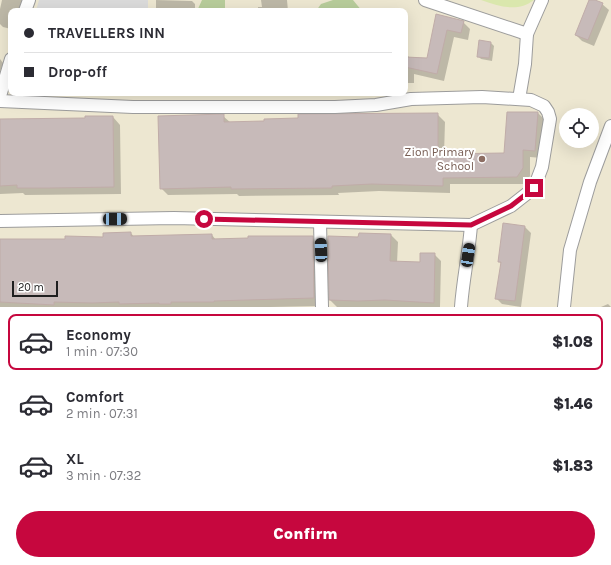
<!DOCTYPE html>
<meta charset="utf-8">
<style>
:root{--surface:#fff;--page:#f2f2f3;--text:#2b2b33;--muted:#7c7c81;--line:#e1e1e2;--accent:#c6073e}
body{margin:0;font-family:Karla,sans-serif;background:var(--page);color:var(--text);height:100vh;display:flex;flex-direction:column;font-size:15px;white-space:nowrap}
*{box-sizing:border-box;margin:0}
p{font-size:13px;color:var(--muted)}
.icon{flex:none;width:22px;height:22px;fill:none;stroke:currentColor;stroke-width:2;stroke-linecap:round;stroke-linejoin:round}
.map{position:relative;height:307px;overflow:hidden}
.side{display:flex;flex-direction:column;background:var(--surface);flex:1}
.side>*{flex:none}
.banner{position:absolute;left:8px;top:8px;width:400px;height:88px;border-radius:8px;box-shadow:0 4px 16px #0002;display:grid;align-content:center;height:88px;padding:0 16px;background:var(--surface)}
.tools{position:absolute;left:559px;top:108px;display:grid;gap:8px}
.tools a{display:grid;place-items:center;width:40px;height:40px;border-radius:50%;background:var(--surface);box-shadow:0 4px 16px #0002;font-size:20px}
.scale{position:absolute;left:12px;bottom:10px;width:46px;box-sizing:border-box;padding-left:4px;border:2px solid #1f1f1f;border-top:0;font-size:11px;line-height:14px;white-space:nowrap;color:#1f1f1f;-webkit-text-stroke:3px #fff;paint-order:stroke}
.end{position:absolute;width:18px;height:18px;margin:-9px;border:5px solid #c6073e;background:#fff;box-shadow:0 0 0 2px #fff}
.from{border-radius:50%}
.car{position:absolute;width:12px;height:24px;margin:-12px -6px;border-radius:5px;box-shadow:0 0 3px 1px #0007;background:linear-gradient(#222 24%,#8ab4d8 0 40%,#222 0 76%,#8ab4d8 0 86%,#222 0)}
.banner b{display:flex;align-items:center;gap:14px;height:38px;font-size:15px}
.banner b+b{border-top:1px solid var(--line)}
.banner i{width:10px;height:10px;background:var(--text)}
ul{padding:7px 0 0;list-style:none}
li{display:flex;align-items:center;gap:12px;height:56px;margin:0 8px 6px;padding:0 8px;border:2px solid transparent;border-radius:8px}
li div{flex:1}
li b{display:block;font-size:15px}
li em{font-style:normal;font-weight:800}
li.on{border-color:var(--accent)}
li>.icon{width:36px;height:36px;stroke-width:1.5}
.primary-button{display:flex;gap:8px;margin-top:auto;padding:8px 16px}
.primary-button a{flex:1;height:46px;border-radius:24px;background:var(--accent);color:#fff;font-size:16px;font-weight:800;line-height:46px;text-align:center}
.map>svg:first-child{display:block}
.farmland{fill:#ede7d1;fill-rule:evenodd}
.grass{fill:#dae7ad}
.forest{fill:#b8cd9b}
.parking{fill:#dbdbdb}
.shadow{fill:#0003}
.building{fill:#c7bab9;stroke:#c0aca8}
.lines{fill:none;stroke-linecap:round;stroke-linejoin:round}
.minor-casing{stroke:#9c9c9c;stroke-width:14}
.minor{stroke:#fff;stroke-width:12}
.route{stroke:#c6073e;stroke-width:5}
.education-dot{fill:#8d6e63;stroke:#fff;stroke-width:1.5}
.labels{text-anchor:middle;stroke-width:4;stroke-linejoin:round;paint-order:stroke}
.education-label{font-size:12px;fill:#785e54;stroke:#fff;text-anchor:end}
</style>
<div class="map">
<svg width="611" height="307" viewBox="0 0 611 307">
<rect width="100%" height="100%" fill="#efe9e5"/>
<path class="farmland" d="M0,0H611V307H0ZM11,11H405V93H11ZM566,115H592V141H566Z"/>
<path class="grass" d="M481,0H534C517,13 499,6 481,0Z"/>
<g class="forest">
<path d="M202,0H225V10H220L216,8L211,11H197Z"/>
<path d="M333,0H353L362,11H316L321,4Z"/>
</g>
<path class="parking" d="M39,0H148V11H36Z"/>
<g class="shadow">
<path d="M2,0H28L25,11H11V29L3,27L0,24V9Z"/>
<path d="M156,0L192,1L195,4V11H151V10L156,9Z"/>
<path d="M261,0H287L288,11H258V7H262Z"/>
<path d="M590,0L602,4L609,10L594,46L582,41L576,35Z"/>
<path d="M437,15L463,22L470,29L468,40L454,37L444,81L414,74V83H408V86H405V33L406,34L405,53L410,58L428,59Z"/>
<path d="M491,43L494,46L492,61L481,59L478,56Z"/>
<path d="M0,59L3,63L0,72Z"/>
<path d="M538,113L545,120L542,158L530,157V176L525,184H450V193L379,191L338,193L339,195L239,196L237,194L168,195L161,188L223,116L231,123L437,114L445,122L444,155L505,154Z"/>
<path d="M113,117L120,125L121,194L25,195L23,193L0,194V120H49Z"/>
<path d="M504,224L525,227L531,233L521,307L502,304L496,298L502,264L499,262Z"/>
<path d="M131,233L134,237L212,235L216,240L312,237L321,246L322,306L271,307H0V240L25,241L104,238Z"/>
<path d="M360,234L391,235L398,242L397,263H421L434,254L441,261L440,307H337L330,300L329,237L359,238Z"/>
<path d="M608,304L611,307H601Z"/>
</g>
<g class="building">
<path d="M589,0H595L603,3L588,40L575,35Z"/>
<path d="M436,14L464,21L461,33L447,30L437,74L405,67V57L427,58Z"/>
<path d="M479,40L491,42L489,58L477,57Z"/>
<path d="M507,112H538L535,151L523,150V168L517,177L443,178V186L372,184L332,186V188L231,189V187L160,189L158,116L224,114V122L264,121V119L298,118V114L438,113V154L504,153Z"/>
<path d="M85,116H113L114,187L50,188H17V185L0,186V119L85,118Z"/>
<path d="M503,223L525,226L515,301L495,299L501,262H498Z"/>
<path d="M131,232V236L212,234V239L248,238V236H313L314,298L214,301V302H171V304H159V303L119,304V302L92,303L54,302V305L0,302V239H65V236L103,237V233Z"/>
<path d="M359,233L391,234L390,261L420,262V253H435L434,303L385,300L358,301L329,300L328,236L358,237Z"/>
</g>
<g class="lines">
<g class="minor-casing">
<g id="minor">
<path d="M425,0L527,34"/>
<path d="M25,11L29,0"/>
<path d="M0,96L11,59"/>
<path d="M519,99L525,64L527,34L542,0"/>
<path d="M0,101L133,107H335L376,105L411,99L482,97L531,100L544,106L548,112L550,119L542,167L534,188L511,206L471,225L174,218L0,221"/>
<path d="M320,222L322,307"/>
<path d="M461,307C463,279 469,253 471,225"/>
<path d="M564,307L570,250L590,182L611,126"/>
</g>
</g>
<use href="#minor" class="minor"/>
</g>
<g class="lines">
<path class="route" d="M204,219L471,225L511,206L534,188"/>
</g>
<circle class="education-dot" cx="482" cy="159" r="4"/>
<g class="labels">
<g class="education-label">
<text x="474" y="156">Zion Primary<tspan x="474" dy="14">School</tspan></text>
</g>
</g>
</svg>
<div class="tools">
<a><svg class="icon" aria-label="locate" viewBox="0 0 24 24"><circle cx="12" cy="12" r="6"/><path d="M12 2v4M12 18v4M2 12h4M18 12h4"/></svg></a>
</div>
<div class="scale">20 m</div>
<i class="end from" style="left:204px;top:219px"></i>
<i class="end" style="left:534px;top:188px"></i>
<i class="car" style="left:115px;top:219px;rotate:89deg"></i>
<i class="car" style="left:321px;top:250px;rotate:358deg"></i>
<i class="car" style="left:468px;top:255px;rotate:9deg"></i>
<div class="banner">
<b><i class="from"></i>TRAVELLERS INN</b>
<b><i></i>Drop-off</b>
</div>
</div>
<section class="side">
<ul>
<li class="on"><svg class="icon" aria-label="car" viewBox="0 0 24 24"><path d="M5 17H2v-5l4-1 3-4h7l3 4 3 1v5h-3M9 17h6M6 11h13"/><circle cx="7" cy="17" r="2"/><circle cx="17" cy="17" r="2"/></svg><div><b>Economy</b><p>1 min · 07:30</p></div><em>$1.08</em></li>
<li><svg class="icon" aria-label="car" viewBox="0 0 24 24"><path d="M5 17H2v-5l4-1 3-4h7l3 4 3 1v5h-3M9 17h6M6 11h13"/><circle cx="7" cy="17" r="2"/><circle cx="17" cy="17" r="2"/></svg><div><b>Comfort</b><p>2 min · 07:31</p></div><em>$1.46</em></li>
<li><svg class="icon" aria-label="car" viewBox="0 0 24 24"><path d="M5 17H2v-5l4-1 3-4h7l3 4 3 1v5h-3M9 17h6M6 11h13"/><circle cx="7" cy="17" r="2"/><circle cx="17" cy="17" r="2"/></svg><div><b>XL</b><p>3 min · 07:32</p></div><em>$1.83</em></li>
</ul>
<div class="primary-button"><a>Confirm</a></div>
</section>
